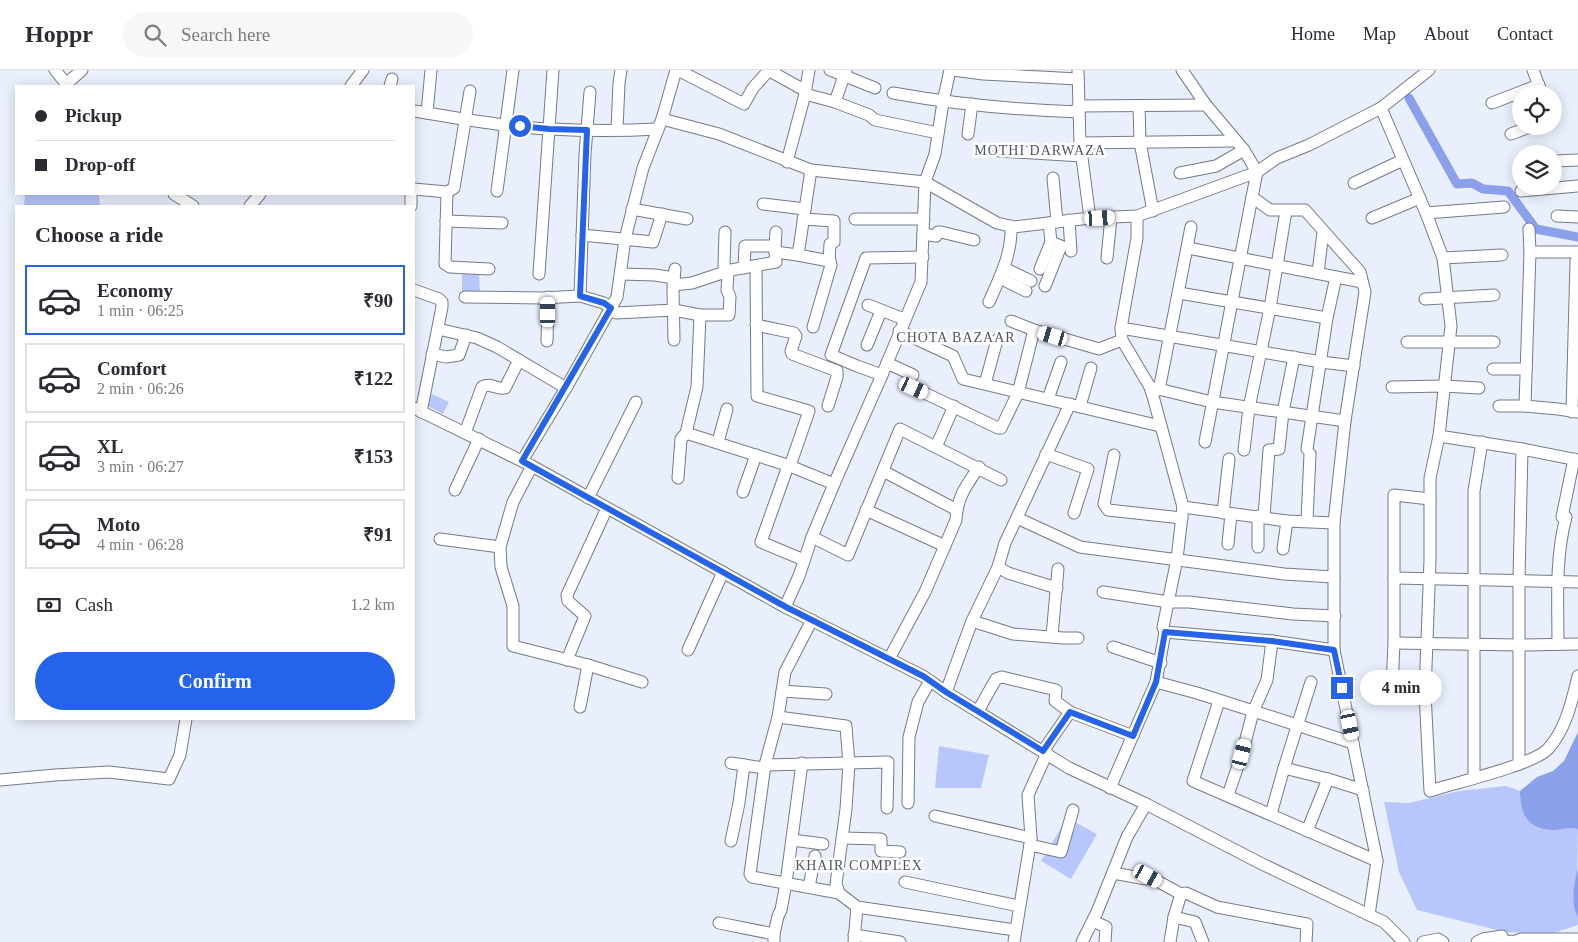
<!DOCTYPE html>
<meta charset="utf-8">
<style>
:root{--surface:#fff;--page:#f7f7f7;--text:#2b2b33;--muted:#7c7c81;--line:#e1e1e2;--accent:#2563eb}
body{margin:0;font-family:Georgia,serif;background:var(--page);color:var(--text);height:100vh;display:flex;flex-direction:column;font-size:19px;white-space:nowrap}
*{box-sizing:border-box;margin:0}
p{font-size:16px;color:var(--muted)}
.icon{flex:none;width:28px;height:28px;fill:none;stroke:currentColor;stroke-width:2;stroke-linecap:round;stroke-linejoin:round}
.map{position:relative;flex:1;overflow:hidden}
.sheet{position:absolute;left:15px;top:135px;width:400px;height:515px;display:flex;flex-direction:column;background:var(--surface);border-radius:0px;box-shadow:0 2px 12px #0003}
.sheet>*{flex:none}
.guide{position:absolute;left:15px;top:15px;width:400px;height:110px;border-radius:0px;box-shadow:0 2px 12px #0003;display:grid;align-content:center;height:110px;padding:0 20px;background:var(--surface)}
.buttons{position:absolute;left:1512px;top:15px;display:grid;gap:10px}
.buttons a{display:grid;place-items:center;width:50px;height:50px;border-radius:50%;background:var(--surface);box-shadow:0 2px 12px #0003;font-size:25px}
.end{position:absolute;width:22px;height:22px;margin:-11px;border:6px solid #2563eb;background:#fff;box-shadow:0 0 0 2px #fff}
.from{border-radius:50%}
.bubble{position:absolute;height:35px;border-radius:18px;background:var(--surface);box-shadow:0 2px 12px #0003;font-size:16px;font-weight:600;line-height:35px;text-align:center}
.car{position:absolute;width:15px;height:30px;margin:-15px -8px;border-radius:6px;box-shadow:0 0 4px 1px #0007;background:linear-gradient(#fff 24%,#345 0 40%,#fff 0 76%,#345 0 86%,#fff 0)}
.guide b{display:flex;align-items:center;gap:18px;height:48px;font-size:19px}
.guide b+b{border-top:1px solid var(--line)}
.guide i{width:12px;height:12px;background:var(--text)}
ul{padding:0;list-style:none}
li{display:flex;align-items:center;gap:15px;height:70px;margin:0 10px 8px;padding:0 10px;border:2px solid var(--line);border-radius:0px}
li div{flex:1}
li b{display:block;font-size:19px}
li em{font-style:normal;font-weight:600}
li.on{border-color:var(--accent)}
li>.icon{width:45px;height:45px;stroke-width:1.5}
h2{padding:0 20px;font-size:22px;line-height:60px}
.pay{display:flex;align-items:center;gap:12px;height:55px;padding:0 20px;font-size:19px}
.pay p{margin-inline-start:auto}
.cta{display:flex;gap:10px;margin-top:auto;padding:10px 20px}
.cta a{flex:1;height:58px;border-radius:30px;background:var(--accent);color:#fff;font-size:20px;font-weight:600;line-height:58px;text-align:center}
header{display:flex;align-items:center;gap:30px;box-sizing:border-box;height:70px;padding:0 25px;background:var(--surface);border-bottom:1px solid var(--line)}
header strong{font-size:24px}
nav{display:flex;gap:28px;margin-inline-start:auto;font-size:18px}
.search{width:350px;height:45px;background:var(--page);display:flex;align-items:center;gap:12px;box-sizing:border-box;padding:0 18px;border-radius:28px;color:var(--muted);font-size:19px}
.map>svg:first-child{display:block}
.green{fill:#b7c7fc}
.water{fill:#8ba0ea}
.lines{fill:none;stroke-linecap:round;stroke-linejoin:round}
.canal{stroke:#8ba0ea;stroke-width:9}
.minor-casing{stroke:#757a8a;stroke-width:13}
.minor{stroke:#fff;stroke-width:11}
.route{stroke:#2563eb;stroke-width:6}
.labels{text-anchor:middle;stroke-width:5;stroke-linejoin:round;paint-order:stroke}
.neighbourhood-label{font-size:14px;letter-spacing:1px;fill:#505564;stroke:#fff}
</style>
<header>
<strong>Hoppr</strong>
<div class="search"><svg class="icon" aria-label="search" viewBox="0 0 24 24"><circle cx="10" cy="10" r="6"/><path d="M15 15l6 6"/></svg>Search here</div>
<nav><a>Home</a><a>Map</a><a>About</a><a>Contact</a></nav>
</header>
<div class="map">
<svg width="1578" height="872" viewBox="0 0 1578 872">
<rect width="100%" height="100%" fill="#eaeffe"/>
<g class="green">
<path d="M25,124L99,125L100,136H24Z"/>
<path d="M462,202L479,203L480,222L462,221Z"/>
<path d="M432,324L449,332L443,344L426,335Z"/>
<path d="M939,676L989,685L981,718H935Z"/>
<path d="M1506,716L1520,721C1520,743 1529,760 1554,760C1562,760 1570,757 1578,759C1578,787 1576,814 1576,843L1578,847V855L1551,864L1505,862L1417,840L1399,802L1384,732L1409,733L1459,721Z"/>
<path d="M1067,748L1097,764L1071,809L1041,791Z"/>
<path d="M885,783L912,788L910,798L885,792Z"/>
</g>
<g class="water">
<path d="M1578,662V759C1570,757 1562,760 1554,760C1528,760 1520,744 1520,721L1537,707L1553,701L1564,691Z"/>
<path d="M1578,798V847C1570,833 1574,813 1578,798Z"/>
</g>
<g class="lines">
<path class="canal" d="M1409,28L1457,114L1472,113L1483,119L1508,121L1536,159L1578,167"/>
<g class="minor-casing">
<g id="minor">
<path d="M55,0L68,16"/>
<path d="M678,0L744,34L753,18L769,0"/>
<path d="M768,0L806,21"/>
<path d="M830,0L875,18"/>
<path d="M953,0L983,4L1078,9"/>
<path d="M1078,0L1080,73L1090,148"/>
<path d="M1182,0L1206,35L1244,80L1257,102L1252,127L1270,140H1305L1360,202L1365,222L1345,351L1334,453V580L1377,791L1369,845"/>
<path d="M1533,0L1542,24"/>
<path d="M66,14L82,0"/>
<path d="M351,16L363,0"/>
<path d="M390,16L392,9"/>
<path d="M893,23C954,34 1016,40 1079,42"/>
<path d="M805,24L835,32L846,0"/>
<path d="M835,32L869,45L875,50L938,63"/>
<path d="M1492,33L1539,15"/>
<path d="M1078,36L1206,35"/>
<path d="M1139,36L1140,72L1153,141"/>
<path d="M1381,38L1426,143L1443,188L1451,256L1439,366L1430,408V490L1425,623L1430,721C1454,713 1533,695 1548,679C1566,659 1572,631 1578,606"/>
<path d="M414,41C459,48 504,57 550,59C586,61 622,61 658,59"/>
<path d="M427,43L431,0"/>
<path d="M662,49L719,64L811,100L925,112L997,153L1014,157L1090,148L1137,146L1257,102L1277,88L1309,75L1381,38L1429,0"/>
<path d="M617,60L619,13L621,0"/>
<path d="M968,64L972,34"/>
<path d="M1511,64L1532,56"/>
<path d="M1080,73L1235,71"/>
<path d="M999,81L1082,86"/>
<path d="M1554,91L1578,90"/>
<path d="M787,92L805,24L809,0"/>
<path d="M1180,103L1216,96L1244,80"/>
<path d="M1053,108L1057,152"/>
<path d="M1354,113L1403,90"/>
<path d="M414,119L447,122L454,118L470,21"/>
<path d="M497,121L513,0"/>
<path d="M1521,121L1578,116"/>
<path d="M447,122L445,194L450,197L489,199"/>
<path d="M174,124L193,136"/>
<path d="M763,134L805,139"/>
<path d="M250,136L260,124"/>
<path d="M411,136V124"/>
<path d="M632,139L687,149"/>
<path d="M1426,143L1504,137"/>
<path d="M1557,146L1578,147"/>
<path d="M1372,148L1420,128"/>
<path d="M855,149H924"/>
<path d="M1069,150L1071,181"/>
<path d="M446,151L502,153"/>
<path d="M1529,159L1530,182L1525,336L1558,339L1578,342"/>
<path d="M923,164L936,166L938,162H941L974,170"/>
<path d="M582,165L653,172L662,144"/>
<path d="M775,176L776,162"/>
<path d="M1188,178L1362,212"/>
<path d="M1530,182H1578"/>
<path d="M798,185L829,191L830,174L834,172V151L803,149"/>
<path d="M1107,188L1111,147"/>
<path d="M1443,188L1502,185"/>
<path d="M756,196L757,326L809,341L790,396"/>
<path d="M744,198L745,176H775V182"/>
<path d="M1004,198L1031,211"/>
<path d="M1040,199L1051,172L1049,153"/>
<path d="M1318,203L1323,162"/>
<path d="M539,204L553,0"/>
<path d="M621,204L655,205L674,208"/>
<path d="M1000,208L1026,221"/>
<path d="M673,215L692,213L731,200L776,192L775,182L798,185L811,100"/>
<path d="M1045,216L1061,176L1051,172"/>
<path d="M414,220L439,229L442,232V237L421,342"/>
<path d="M1179,223L1327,248"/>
<path d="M580,226L585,84L590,22"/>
<path d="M465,227L542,228L580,226L604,233L611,238L616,243L674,240L700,245L697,317L686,363L681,369L678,408"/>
<path d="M1425,229L1494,225"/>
<path d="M989,232C1000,207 1012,184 1011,156"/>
<path d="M868,235L904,249"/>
<path d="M700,245H729L730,227L727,220L728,202L724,196L725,162"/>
<path d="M1011,251L1034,260L1099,279L1122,270"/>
<path d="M756,255L794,263L796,266L791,281L792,284L837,301V307L828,336"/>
<path d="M813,257L831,195L830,190"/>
<path d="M1121,258L1321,292L1354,296"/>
<path d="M438,259L477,268L497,277L566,318"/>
<path d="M899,261L953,286L963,309L1160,356"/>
<path d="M674,270L673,220L675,199"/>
<path d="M547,271L548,227"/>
<path d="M1407,272H1494"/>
<path d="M867,275L881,241"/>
<path d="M432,284L446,287L459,285L466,265"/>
<path d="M887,293L913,305"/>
<path d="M1493,299H1526"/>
<path d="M882,305L857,296L831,285L866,188L923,187"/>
<path d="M985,314L997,270"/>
<path d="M1150,317L1212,332L1345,351"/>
<path d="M1392,317L1444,316L1479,318"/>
<path d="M914,318L998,358H1001L1018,323L1034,260"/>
<path d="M1159,320L1191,157"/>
<path d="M1048,329L1061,292"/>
<path d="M1080,336L1091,298"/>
<path d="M1499,336H1525"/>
<path d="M414,338L532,396L785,537L923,606L946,622L1069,698L1146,734L1262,794L1384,852L1404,872"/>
<path d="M1572,342L1576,191L1578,185"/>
<path d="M465,363L482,317C491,312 496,320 505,318L519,290"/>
<path d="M686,363L790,396L834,414"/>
<path d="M1439,366L1522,379L1578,390"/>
<path d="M718,372L727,339"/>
<path d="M1205,372L1252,127"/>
<path d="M936,377L954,336"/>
<path d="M1307,379L1327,248L1336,207"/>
<path d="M1244,380L1249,338L1270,238L1286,141"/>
<path d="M1046,384L1088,399L1074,443"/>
<path d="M1114,385L1104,434L1108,440L1182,448"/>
<path d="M522,391L566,318L617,227L625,169L643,98L662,49L676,0"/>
<path d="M532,396L513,432L500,477L501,497L513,536V576L588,595L642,612"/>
<path d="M788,396L761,472L804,490"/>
<path d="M883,401L957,440"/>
<path d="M455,420L479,369"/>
<path d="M743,422L756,385"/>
<path d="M588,428L636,332"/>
<path d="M1183,437L1287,451L1334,453"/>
<path d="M866,440L945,476"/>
<path d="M1223,443L1229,389"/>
<path d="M1264,447L1269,380L1279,379L1283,342L1294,287"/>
<path d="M1017,448L1080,477L1284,504L1334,507"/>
<path d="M1307,451L1310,384"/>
<path d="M812,467L848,485L900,359L1001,410"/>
<path d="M440,469L500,477"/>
<path d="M1228,474L1231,444"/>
<path d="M1258,477V446"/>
<path d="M1283,479L1287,451"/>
<path d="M998,497L1008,503L1057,518"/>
<path d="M1394,508L1578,512"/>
<path d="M1103,522L1169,532H1189L1293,544L1335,546"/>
<path d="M785,537L799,506L812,467L834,414L882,305L921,212L925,112L935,84L943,32L950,0"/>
<path d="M812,550L785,602L778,647L765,695L750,804L752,807L839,823L857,837L1015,860"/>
<path d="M972,551L1013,564L1063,568H1078"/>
<path d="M1165,562L1272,571L1334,580"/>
<path d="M1052,566L1058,499"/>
<path d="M1394,573L1519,575L1578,574"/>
<path d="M1558,574C1558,531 1555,488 1566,447H1562L1574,389"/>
<path d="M1113,577L1161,593"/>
<path d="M688,580L723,502"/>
<path d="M889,589L925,522L956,450C957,427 966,416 979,397"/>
<path d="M567,590L585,546L568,531L567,525L607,438"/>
<path d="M1156,612L1197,623L1353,673"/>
<path d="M782,621L826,624"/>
<path d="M946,622L972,551L998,497L1005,473L1070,334"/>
<path d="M1425,623L1392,619L1394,573V425L1430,429"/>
<path d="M1219,631L1193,711L1377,791"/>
<path d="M580,637L588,595"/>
<path d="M978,641L996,609L1002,607L1056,620L1055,631L1070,642L1133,666"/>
<path d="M778,647L846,656L849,694L846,739L836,814L839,823"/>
<path d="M1043,681L1070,642"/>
<path d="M731,693L764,698"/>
<path d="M1519,694V509L1522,379"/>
<path d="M765,695L888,692L887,738"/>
<path d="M1284,698L1328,709"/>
<path d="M1474,708V421L1482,372"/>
<path d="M0,710L55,705L109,702L169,709L180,685L186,649"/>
<path d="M1110,718L1156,612L1165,562L1163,557L1177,489L1183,437L1154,330L1150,317L1122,270L1121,258L1137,168V146"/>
<path d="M1228,725L1242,684L1253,642L1267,610L1272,571"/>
<path d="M908,733L909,667L918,632L930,611"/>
<path d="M1271,744L1284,698L1311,612"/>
<path d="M935,746L1031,768"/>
<path d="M1307,761L1328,709L1363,720"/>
<path d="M842,768L881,769V781L900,782"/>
<path d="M792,770L823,774"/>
<path d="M731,771L739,733L744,695"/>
<path d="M1030,775L1061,782L1073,740"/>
<path d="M1113,803L1146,809L1148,806L1181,824L1174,847L1170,872"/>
<path d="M905,812L1019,836"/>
<path d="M809,817L815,786"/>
<path d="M1181,824L1186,823L1217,837L1307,854L1306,872"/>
<path d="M1174,847L1195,852L1203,872"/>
<path d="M1093,851L1106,857L1105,872"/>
<path d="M719,853L774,864"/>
<path d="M854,865L900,872"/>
<path d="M774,872V864L778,846L781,840L786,813L802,693"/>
<path d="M854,872L857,837"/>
<path d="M1014,872L1031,768L1028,725L1047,683"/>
<path d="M1082,872L1097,842L1127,767L1146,734"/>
<path d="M1423,872L1438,869L1443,872"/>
<path d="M1477,872L1483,869L1502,866"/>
<path d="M1494,872L1516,871L1521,869H1578"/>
</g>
</g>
<use href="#minor" class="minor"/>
</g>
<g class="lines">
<path class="route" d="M520,56L549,59L587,60L580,226L604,233L611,238L522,391L786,537L923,606L946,622L1043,681L1070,642L1133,666L1156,612L1165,562L1272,571L1334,580L1342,618"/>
</g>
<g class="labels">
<g class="neighbourhood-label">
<text x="1040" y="85">MOTHI DARWAZA</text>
<text x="956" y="272">CHOTA BAZAAR</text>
<text x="859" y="800">KHAIR COMPLEX</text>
</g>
</g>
</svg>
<div class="buttons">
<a><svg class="icon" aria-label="locate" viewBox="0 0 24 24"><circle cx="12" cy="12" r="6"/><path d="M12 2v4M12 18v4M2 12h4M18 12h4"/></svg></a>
<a><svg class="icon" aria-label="layers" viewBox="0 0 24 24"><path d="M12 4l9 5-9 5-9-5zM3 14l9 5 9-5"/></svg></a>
</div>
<i class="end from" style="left:520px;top:56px"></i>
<i class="end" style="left:1342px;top:618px"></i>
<div class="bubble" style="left:1360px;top:600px;width:82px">4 min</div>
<i class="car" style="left:1100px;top:148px;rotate:87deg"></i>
<i class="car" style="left:548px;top:242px;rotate:0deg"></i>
<i class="car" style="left:1053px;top:266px;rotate:286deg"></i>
<i class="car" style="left:914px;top:318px;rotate:115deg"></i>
<i class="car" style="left:1350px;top:655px;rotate:168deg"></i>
<i class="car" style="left:1242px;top:684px;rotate:14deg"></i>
<i class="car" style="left:1148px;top:806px;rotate:119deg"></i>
<div class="guide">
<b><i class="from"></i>Pickup</b>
<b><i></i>Drop-off</b>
</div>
<section class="sheet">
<h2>Choose a ride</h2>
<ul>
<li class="on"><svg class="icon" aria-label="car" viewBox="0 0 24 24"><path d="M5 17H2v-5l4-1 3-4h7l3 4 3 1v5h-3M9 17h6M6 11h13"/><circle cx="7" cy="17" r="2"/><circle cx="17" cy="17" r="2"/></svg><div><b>Economy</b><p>1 min · 06:25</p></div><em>₹90</em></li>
<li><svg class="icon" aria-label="car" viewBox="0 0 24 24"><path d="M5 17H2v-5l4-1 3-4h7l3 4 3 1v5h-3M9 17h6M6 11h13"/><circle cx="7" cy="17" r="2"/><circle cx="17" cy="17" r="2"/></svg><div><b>Comfort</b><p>2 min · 06:26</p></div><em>₹122</em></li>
<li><svg class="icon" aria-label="car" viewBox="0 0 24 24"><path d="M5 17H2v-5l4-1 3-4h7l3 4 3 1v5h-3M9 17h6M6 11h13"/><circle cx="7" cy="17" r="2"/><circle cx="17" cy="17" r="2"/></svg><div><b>XL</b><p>3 min · 06:27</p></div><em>₹153</em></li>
<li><svg class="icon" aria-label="car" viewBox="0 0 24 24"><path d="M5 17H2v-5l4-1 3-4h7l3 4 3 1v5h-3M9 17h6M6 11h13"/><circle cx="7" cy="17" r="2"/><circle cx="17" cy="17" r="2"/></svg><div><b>Moto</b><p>4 min · 06:28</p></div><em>₹91</em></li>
</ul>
<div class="pay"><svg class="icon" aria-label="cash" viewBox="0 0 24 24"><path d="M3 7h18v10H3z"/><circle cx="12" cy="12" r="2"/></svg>Cash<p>1.2 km</p></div>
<div class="cta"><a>Confirm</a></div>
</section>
</div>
